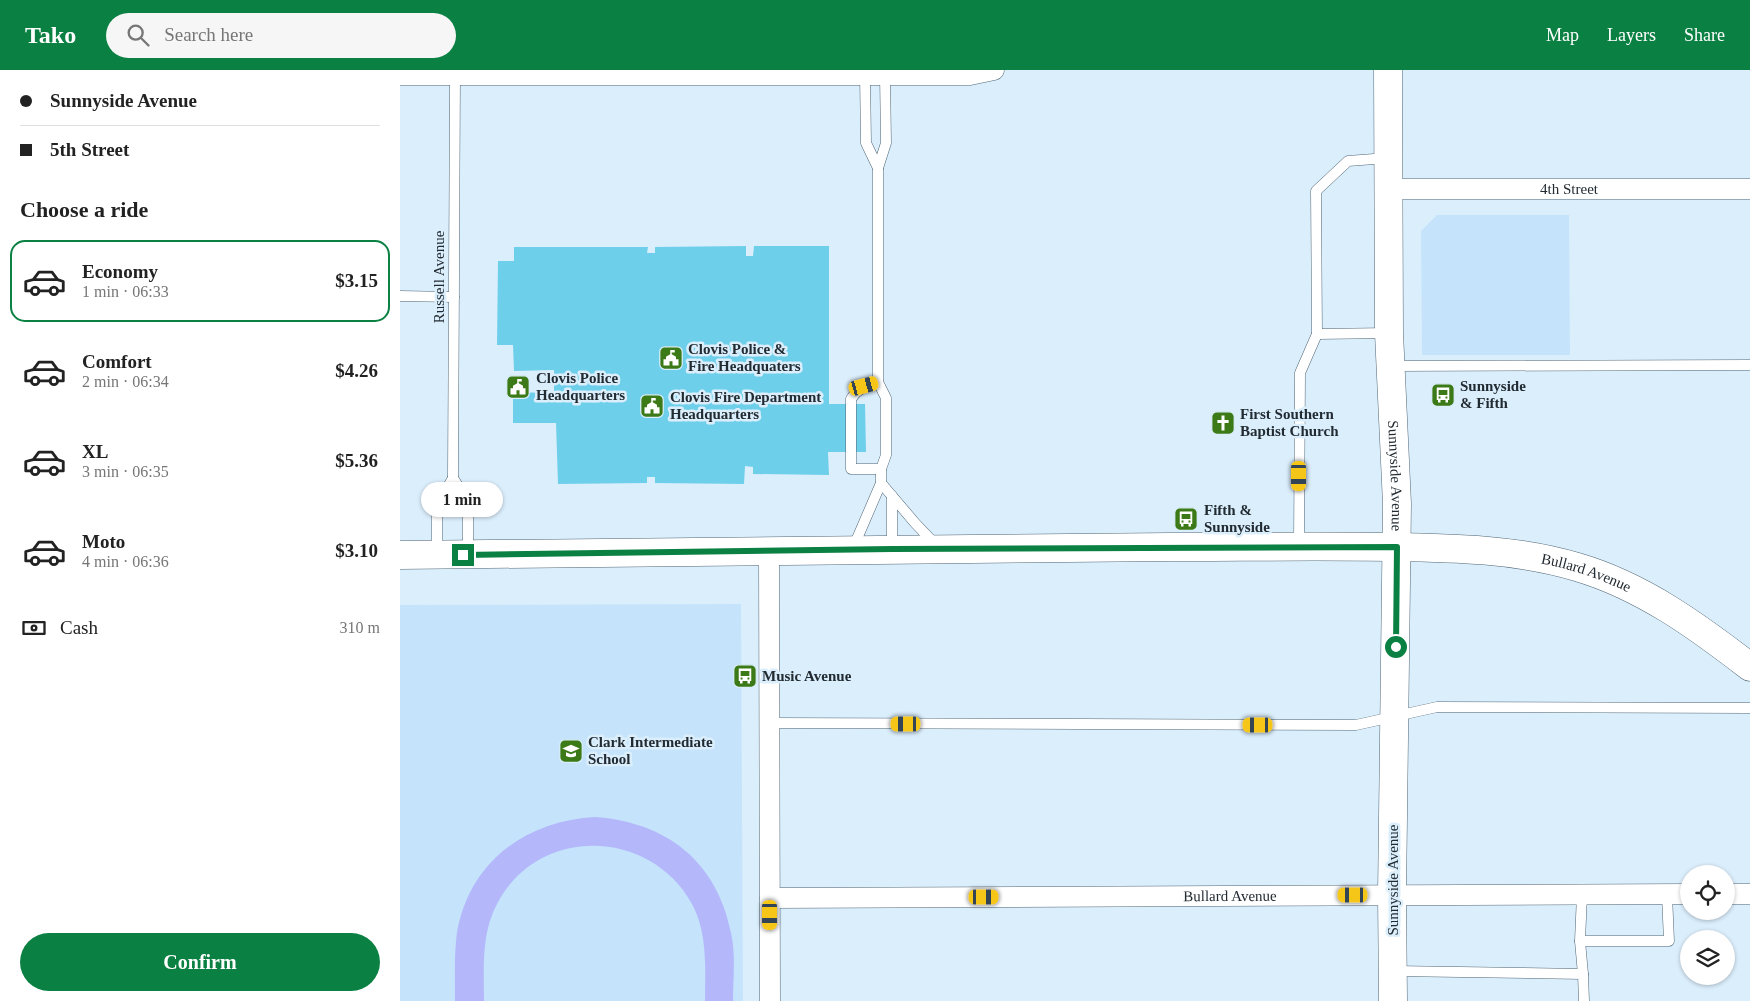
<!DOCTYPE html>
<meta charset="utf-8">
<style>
:root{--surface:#fff;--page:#f6f6f6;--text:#222;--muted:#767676;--line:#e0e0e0;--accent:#0b8043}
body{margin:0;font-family:Georgia,serif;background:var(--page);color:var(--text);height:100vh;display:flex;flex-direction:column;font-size:19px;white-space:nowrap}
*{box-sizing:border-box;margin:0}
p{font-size:16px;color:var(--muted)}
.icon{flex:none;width:28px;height:28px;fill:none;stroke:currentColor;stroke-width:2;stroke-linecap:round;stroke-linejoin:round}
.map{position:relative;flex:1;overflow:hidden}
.panel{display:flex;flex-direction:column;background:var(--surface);width:400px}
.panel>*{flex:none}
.top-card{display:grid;align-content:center;height:110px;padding:0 20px;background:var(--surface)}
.tools{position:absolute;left:1280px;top:795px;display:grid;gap:10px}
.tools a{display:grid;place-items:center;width:55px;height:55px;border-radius:50%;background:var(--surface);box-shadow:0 1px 4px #0004;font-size:25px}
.end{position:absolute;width:22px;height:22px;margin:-11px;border:6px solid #0b8043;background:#fff;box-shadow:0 0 0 2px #fff}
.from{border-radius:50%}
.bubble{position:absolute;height:35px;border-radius:18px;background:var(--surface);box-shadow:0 1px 4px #0004;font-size:16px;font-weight:600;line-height:35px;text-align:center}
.car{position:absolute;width:15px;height:30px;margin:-15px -8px;border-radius:6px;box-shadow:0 0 4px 1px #0007;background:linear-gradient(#f5c518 24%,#345 0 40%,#f5c518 0 76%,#345 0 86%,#f5c518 0)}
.top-card b{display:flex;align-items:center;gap:18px;height:48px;font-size:19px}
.top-card b+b{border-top:1px solid var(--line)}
.top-card i{width:12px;height:12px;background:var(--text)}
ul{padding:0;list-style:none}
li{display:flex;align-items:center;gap:15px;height:82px;margin:0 10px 8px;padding:0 10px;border:2px solid transparent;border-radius:15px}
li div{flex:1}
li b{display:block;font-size:19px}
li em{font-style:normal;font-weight:600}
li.selected{border-color:var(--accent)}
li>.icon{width:45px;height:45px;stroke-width:1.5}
h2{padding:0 20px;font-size:22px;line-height:60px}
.pay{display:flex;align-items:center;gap:12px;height:55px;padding:0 20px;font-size:19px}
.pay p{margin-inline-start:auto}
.cta{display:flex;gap:10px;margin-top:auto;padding:10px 20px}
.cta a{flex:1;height:58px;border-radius:30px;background:var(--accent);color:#fff;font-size:20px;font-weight:600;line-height:58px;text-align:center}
header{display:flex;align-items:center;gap:30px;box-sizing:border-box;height:70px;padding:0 25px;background:var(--accent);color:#fff}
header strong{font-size:24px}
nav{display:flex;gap:28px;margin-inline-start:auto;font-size:18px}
.search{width:350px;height:45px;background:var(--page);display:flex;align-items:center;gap:12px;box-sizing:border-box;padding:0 18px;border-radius:28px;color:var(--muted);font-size:19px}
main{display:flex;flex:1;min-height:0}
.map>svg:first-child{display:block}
.built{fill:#c5e4fb}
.green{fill:#b4b8fb}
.building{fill:#6ecfeb}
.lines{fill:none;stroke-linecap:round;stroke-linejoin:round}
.service-casing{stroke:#506574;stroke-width:11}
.minor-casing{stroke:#506574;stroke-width:21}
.secondary-casing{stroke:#506574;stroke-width:29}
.service{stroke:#fff;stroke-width:10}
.minor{stroke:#fff;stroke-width:20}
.secondary{stroke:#fff;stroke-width:28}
.route{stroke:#0b8043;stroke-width:6}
.labels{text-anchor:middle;stroke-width:5;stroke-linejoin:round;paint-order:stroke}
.street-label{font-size:15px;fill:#222b32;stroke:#dbeefc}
.poi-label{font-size:15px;font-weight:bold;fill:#222b32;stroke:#dbeefc;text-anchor:start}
</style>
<header>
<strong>Tako</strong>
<div class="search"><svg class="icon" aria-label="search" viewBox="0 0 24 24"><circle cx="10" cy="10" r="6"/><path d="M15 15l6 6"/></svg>Search here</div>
<nav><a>Map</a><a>Layers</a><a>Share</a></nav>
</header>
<main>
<section class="panel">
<div class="top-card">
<b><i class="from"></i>Sunnyside Avenue</b>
<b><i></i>5th Street</b>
</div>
<h2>Choose a ride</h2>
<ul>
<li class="selected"><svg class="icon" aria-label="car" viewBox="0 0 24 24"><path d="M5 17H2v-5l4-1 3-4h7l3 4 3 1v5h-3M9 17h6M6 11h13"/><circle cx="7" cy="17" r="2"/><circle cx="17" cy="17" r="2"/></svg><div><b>Economy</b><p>1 min · 06:33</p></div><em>$3.15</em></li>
<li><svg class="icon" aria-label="car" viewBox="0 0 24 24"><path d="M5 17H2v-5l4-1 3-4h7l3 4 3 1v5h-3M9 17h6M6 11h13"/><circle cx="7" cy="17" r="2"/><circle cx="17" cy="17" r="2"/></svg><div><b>Comfort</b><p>2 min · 06:34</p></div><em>$4.26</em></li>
<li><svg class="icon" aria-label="car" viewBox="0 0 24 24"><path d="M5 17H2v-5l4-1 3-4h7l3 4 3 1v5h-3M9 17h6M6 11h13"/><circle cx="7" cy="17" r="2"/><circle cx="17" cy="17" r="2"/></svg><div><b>XL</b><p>3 min · 06:35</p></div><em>$5.36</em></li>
<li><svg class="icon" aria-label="car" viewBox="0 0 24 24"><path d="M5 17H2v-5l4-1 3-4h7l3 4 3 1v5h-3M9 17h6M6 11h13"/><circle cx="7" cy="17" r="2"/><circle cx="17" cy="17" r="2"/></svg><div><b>Moto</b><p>4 min · 06:36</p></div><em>$3.10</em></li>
</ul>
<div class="pay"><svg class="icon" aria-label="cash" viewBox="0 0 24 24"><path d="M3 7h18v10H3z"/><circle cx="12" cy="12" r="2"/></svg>Cash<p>310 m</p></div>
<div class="cta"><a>Confirm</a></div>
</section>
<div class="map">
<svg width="1350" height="931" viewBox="0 0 1350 931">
<rect width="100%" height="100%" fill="#dbeefc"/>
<g class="built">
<path d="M1037,145H1169L1170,285H1022L1021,161Z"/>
<path d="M341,534L343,931H0V535Z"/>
</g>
<path class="green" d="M195,747C266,752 317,791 331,863C336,885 333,909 333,931H305C305,899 308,864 292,834C250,758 138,755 97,834C81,864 84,898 84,931H55C55,908 54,885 57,862C70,791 126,751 195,747Z"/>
<path class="building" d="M346,176V186H353L354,176H429V334H465L466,382H428L429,405L353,404V397L345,396L344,414L255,413V407H247V413L158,414L156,353H113V323L154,322V300L114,301L113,275H97L98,191H114V177H248L247,183H255V177Z"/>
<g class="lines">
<g class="service-casing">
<g id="service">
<path d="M465,5L466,73L478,98"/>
<path d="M987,88L948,91L916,121L917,264L989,263"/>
<path d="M0,226L54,227"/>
<path d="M991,296L1350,295"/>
<path d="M478,312C466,316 458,318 451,329V399H481"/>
<path d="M53,408L55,6"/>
<path d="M53,408L68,432V483"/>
<path d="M481,413L515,453L535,474"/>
<path d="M492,426V478"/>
<path d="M899,475L900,303L917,264"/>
<path d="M453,478L481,413V399L486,385V328L478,312V98L486,73L485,5"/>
<path d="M37,482V435L53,408"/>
<path d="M370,653L956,655L1037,637L1350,638"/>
<path d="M1180,871L1182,825"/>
<path d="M994,901L1183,904L1184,931"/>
<path d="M1183,904L1180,871H1269L1267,825"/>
</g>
</g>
<g class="minor-casing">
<g id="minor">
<path d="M0,5H570L594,0"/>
<path id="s1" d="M988,119H1350"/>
<path d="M369,481L370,931"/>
<path d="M1326,824H1350"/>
<path id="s2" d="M370,828L1289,824"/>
</g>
</g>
<g class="secondary-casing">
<g id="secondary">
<path id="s3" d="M988,0L989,263L997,434L992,825L993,931"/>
<path id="s4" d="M0,485C257,483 513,479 770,477C844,477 918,476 992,477C1054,478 1117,479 1177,497C1242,516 1297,556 1350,597"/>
</g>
</g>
<use href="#service" class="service"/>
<use href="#minor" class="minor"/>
<use href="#secondary" class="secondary"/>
</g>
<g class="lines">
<path class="route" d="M63,485L492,479L997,477L996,577"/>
</g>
<defs>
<g id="civic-square" transform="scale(1.25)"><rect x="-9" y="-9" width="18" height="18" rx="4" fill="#3b7a17" stroke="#dbeefc"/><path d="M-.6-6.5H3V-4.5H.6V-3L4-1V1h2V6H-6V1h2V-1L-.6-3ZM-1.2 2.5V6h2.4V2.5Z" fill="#fff"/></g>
<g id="bus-square" transform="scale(1.25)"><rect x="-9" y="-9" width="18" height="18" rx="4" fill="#3b7a17" stroke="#dbeefc"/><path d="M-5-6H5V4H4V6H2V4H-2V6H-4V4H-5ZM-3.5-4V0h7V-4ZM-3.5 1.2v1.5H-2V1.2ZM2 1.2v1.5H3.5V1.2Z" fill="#fff"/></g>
<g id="church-square" transform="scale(1.25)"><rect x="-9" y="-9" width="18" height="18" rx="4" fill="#3b7a17" stroke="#dbeefc"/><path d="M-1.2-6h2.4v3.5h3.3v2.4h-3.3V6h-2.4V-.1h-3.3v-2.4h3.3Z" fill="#fff"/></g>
<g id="school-square" transform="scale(1.25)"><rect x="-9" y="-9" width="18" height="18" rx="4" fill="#3b7a17" stroke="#dbeefc"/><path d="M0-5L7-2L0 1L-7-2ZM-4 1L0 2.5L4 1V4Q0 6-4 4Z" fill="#fff"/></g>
</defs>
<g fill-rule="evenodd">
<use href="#civic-square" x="271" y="288"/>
<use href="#civic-square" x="118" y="317"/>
<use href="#bus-square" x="1043" y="325"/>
<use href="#civic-square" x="252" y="336"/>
<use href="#church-square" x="823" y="353"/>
<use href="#bus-square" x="786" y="449"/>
<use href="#bus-square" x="345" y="606"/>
<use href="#school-square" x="171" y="681"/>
</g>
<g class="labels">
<g class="street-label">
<text dy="5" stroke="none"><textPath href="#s1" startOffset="181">4th Street</textPath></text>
<text transform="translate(39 207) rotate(-90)" y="5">Russell Avenue</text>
<text dy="5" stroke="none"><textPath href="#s3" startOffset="406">Sunnyside Avenue</textPath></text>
<text dy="5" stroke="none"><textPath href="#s4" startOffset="1189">Bullard Avenue</textPath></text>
<text transform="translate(993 810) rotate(-90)" y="5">Sunnyside Avenue</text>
<text dy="5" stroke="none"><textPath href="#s2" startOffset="460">Bullard Avenue</textPath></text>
</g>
<g class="poi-label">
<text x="288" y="284">Clovis Police &amp;<tspan x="288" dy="17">Fire Headquaters</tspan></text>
<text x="136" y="313">Clovis Police<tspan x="136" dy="17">Headquarters</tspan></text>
<text x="1060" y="321">Sunnyside<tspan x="1060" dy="17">&amp; Fifth</tspan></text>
<text x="270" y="332">Clovis Fire Department<tspan x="270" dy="17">Headquarters</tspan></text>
<text x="840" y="349">First Southern<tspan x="840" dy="17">Baptist Church</tspan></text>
<text x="804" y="445">Fifth &amp;<tspan x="804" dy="17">Sunnyside</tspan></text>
<text x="362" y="611">Music Avenue</text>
<text x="188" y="677">Clark Intermediate<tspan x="188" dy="17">School</tspan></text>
</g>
</g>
</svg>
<div class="tools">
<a><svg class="icon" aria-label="locate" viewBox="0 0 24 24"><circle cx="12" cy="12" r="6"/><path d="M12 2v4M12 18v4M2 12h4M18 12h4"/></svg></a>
<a><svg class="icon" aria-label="layers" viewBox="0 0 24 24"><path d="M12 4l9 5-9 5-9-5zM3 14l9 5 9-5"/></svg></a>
</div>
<i class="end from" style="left:996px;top:577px"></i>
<i class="end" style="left:63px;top:485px"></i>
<div class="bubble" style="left:21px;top:412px;width:82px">1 min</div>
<i class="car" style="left:464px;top:316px;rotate:75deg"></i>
<i class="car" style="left:899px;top:406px;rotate:180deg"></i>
<i class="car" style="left:506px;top:654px;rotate:270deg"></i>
<i class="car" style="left:858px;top:655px;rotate:270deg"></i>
<i class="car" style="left:953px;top:825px;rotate:270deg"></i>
<i class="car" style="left:584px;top:827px;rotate:90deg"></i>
<i class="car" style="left:370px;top:845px;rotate:180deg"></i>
</div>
</main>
